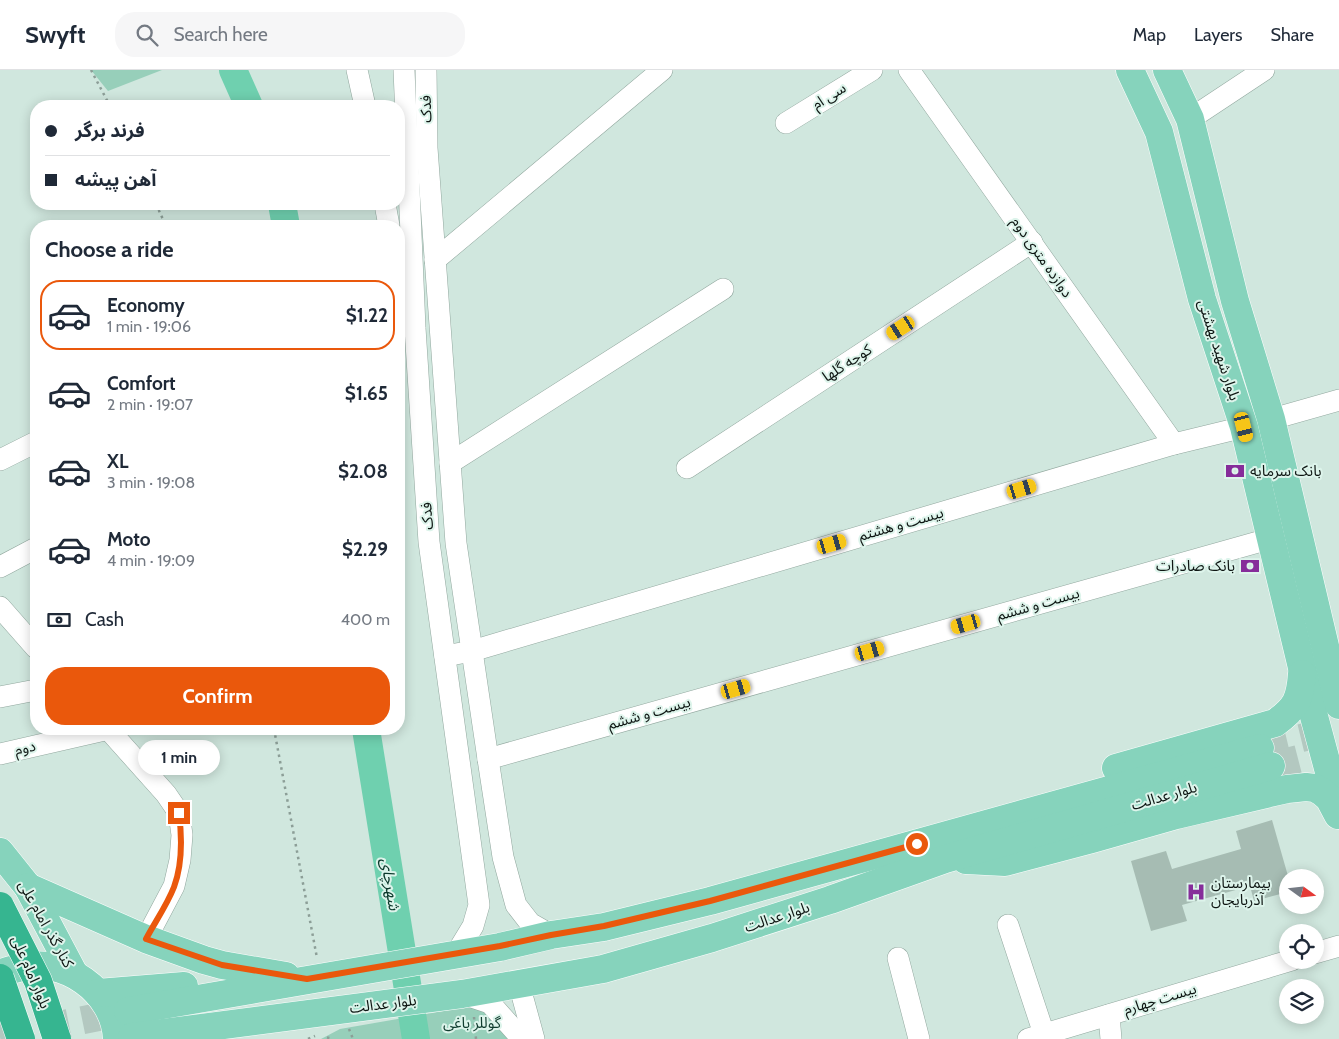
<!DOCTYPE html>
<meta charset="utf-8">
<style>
:root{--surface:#fff;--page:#f6f6f7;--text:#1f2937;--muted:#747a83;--line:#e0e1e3;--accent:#ea580c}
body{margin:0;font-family:Cabin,"Noto Sans Arabic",sans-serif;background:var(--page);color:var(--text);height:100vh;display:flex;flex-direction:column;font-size:19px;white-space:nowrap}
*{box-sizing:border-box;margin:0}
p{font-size:16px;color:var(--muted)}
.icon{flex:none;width:28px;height:28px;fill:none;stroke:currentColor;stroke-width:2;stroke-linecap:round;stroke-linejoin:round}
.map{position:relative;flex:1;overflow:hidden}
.sheet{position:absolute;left:30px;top:150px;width:375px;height:515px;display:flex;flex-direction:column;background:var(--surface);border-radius:20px;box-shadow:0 2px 12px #0003}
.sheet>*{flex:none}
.top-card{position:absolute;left:30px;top:30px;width:375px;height:110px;border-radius:20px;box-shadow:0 2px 12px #0003;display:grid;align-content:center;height:110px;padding:0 15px;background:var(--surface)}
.needle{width:32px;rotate:105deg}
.fabs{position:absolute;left:1279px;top:799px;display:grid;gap:10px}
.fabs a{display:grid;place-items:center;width:45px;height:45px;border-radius:50%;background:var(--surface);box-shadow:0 2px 12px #0003;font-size:25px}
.end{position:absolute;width:22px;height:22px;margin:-11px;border:6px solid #ea580c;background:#fff;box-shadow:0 0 0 2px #fff}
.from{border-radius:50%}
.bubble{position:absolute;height:35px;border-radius:18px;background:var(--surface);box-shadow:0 2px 12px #0003;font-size:16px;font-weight:700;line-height:35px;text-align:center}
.car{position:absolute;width:15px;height:30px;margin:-15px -8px;border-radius:6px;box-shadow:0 0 4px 1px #0007;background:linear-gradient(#f5c518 24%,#345 0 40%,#f5c518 0 76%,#345 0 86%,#f5c518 0)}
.top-card b{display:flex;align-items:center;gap:18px;height:48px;font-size:19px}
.top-card b+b{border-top:1px solid var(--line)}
.top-card i{width:12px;height:12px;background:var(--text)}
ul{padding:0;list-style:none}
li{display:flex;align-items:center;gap:15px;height:70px;margin:0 10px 8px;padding:0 5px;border:2px solid transparent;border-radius:20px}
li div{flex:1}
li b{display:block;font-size:19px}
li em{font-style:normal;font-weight:700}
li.selected{border-color:var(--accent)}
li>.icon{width:45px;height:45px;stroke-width:1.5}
h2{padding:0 15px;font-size:22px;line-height:60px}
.pay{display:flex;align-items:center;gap:12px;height:55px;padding:0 15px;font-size:19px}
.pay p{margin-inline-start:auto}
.action{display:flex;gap:10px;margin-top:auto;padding:10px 15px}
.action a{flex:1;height:58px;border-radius:20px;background:var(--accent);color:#fff;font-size:20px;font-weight:700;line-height:58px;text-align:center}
header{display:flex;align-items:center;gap:30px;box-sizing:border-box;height:70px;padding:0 25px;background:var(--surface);border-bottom:1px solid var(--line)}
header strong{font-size:24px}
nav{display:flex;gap:28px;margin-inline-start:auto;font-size:18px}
.search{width:350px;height:45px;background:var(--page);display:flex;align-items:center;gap:12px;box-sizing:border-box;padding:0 18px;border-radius:20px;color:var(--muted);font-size:19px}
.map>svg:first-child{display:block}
.green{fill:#97cfba}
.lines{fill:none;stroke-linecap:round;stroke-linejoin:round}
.river{stroke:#6fd0af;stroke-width:28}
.building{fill:#a6bcb3}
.major-tunnel{stroke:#b3c8c0;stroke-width:28;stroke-dasharray:28 14;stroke-linecap:butt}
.minor-casing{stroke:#91a79e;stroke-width:22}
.major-casing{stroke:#fff;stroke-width:29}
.path{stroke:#8c9e97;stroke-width:2.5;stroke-dasharray:2.5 4;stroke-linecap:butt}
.minor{stroke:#fff;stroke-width:21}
.major{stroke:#86d3bc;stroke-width:28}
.highway-bridge-casing{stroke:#fff;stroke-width:29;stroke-linecap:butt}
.highway-bridge{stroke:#36b590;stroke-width:28}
.route{stroke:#ea580c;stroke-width:6}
.labels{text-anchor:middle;stroke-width:4;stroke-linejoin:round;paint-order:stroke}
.street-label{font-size:15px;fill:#0e1613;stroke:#ddf4eb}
.poi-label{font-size:15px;fill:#0e1613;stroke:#ddf4eb;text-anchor:start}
.park-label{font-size:15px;fill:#113d2f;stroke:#ddf4eb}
.water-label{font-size:16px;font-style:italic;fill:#0b382b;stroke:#ddf4eb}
</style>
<header>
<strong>Swyft</strong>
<div class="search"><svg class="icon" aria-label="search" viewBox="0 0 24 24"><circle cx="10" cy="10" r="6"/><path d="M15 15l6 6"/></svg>Search here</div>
<nav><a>Map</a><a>Layers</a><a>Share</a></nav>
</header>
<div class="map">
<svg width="1339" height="969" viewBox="0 0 1339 969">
<rect width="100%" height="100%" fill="#d0e7de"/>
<g class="green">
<path d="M91,0H162L108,21Z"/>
<path d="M478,935L514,969H321L340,959Z"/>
</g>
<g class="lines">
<g class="river">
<path d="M233,0L249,36"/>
<path d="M282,134L286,156"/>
<path d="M366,659L416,969"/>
</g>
</g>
<path class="building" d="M1272,750L1288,806V822L1254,831L1250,816L1182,835L1187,851L1151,861L1131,791L1166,781L1172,799L1241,779L1236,761Z"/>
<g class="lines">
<g class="major-tunnel">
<path d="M1260,678L1339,659"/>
<path d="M1271,696L1333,680"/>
<path d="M0,967L128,941"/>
</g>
<g class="minor-casing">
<g id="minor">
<path d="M357,0L365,36"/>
<path d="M404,0L415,258L429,472L479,835L473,856L456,884"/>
<path d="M426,0L427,78L456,473L488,689L503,787L516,835L530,853L551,865"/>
<path d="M909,0L1174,374"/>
<path d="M1190,49L1264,0"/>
<path d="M786,53L872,0"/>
<path d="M385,134L389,156"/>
<path d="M435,190L662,0"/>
<path d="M0,390L36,372"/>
<path d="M450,393L723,219"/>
<path d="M687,398L1032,172"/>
<path d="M0,497L36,478"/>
<path d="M0,537L36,578"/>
<path d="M445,586L472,581L1174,374L1244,357L1339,330"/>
<path d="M0,627L36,620"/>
<path d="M108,659L166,724L179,743L182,765L180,790L174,816L146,869"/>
<path d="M0,684L109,659"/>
<path d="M488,689L1272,468"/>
<path d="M1008,855L1044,964"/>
<path d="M1315,883L1339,876"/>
<path d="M898,888L919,969"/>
<path d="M519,914L534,969"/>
<path d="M463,924L490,933L522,969"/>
<path d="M1109,945L1111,969"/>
<path d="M1028,969L1292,890"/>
</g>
</g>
<g class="major-casing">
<g id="major">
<path d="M1130,0L1159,62L1202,229L1244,357L1312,639L1339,739"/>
<path d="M1167,0L1190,49L1235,231L1271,349L1339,635"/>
<path d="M1116,698L1275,653C1296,638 1300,630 1302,604"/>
<path d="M0,782L28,817L74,904"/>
<path d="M966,790L1005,792L1092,769L1176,745L1287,719L1306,717L1315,718L1322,722L1329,728L1338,745"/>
<path d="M28,817L146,869L204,890L222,895L286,906"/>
<path d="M0,904C5,901 12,900 18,898C63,885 115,921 117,969"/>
<path d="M98,923L184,916"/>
<path d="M128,941L500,877L551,865L604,857L710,831L1260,678"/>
<path d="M132,967L462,924L603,899L712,868L830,830L945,789L1271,696"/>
</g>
</g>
<g class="path">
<path d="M91,0L110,36"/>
<path d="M156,134L166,156"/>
<path d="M274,659L317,888"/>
<path d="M474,947L476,969"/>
<path d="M349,959L353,969"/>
<path d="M308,969L315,966"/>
<path d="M328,969L329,963"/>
</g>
<use href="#minor" class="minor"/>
<use href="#major" class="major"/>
<g class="highway-bridge-casing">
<g id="highway-bridge">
<path d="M0,836L38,911L57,969"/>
<path d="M0,908L21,969"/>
</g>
</g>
<use href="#highway-bridge" class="highway-bridge"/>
</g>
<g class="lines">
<path class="route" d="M179,743C182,767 183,793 174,817C167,835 155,852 146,869L222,895L307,909L500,876L551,865L604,856L710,831L917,774"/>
</g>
<defs>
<g id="bank-bare" transform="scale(1.5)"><path d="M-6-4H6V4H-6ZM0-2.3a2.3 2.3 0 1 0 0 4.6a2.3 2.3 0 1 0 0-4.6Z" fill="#862d9a" stroke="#ddf4eb" stroke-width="2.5" paint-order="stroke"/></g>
<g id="hospital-bare" transform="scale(1.5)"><path d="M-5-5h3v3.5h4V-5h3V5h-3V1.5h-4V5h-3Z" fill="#862d9a" stroke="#ddf4eb" stroke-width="2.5" paint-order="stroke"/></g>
</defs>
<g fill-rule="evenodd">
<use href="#bank-bare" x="1235" y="401"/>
<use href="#bank-bare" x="1250" y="496"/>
<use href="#hospital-bare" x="1196" y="822"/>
</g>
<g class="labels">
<g class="street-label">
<text transform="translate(829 26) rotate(-32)" y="5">سی ام</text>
<text transform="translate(426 39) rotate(-91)" y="5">فدک</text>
<text transform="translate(1042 187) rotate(55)" y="5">دوازده متری دوم</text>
<text transform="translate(1219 280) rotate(72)" y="5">بلوار شهید بهشتی</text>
<text transform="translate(847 293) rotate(-33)" y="5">کوچه گلها</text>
<text transform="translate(427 446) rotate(-94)" y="5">فدک</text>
<text transform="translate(901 454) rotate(-16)" y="5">بیست و هشتم</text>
<text transform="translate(1038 534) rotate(-16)" y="5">بیست و ششم</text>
<text transform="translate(649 643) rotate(-16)" y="5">بیست و ششم</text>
<text transform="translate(25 678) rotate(-13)" y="5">دوم</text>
<text transform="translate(1164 726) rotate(-16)" y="5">بلوار عدالت</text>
<text transform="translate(777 847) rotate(-18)" y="5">بلوار عدالت</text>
<text transform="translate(46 854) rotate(61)" y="5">کنار گذر امام علی</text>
<text transform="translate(31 902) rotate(67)" y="5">بلوار امام علی</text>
<text transform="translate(1160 929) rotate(-17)" y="5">بیست چهارم</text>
<text transform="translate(383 934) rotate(-7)" y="5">بلوار عدالت</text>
</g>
<g class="poi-label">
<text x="1250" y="406">بانک سرمایه</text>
<text x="1235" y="501" text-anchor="end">بانک صادرات</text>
<text x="1211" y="818">بیمارستان<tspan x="1211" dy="17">آذربایجان</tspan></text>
</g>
<g class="park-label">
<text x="472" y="958">گوللر باغی</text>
</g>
<g class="water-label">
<text transform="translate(391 814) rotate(81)" y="6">شهرچای</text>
</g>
</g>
</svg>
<div class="fabs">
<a><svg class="needle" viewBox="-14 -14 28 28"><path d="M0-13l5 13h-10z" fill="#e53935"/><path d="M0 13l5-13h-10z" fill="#747a83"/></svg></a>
<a><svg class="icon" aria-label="locate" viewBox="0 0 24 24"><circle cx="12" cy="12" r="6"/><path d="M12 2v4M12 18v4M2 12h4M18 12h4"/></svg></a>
<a><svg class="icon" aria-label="layers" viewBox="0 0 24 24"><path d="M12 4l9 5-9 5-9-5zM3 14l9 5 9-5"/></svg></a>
</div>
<i class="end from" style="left:917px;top:774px"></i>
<i class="end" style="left:179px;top:743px"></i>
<div class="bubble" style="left:138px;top:670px;width:82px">1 min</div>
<i class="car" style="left:901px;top:258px;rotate:237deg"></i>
<i class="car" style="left:1244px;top:357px;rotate:166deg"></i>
<i class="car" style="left:1022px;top:419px;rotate:73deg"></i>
<i class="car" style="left:832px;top:474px;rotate:74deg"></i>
<i class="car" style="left:966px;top:554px;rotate:254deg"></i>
<i class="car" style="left:870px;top:581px;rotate:74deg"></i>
<i class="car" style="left:736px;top:619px;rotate:74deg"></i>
<div class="top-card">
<b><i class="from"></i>فرند برگر</b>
<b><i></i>آهن پیشه</b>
</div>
<section class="sheet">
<h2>Choose a ride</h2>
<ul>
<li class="selected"><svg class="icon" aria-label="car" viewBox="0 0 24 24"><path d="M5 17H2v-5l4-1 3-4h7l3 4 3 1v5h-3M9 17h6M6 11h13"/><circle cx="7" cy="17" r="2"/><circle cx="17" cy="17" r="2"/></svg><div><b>Economy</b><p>1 min · 19:06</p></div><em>$1.22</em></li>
<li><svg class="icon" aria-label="car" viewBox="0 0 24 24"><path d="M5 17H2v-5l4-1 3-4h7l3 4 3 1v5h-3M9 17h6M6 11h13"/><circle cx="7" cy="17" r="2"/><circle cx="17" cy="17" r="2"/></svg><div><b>Comfort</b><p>2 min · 19:07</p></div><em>$1.65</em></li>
<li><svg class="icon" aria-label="car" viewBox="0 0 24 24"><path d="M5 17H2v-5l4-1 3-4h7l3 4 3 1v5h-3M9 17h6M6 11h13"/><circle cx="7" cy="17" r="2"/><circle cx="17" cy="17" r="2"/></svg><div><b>XL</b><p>3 min · 19:08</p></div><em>$2.08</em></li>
<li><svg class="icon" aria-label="car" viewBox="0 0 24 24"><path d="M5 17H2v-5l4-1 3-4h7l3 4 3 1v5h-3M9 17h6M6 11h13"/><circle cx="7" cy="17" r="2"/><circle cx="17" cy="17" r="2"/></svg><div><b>Moto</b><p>4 min · 19:09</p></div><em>$2.29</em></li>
</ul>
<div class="pay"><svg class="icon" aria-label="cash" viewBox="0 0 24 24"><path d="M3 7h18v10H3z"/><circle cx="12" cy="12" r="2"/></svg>Cash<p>400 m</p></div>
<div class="action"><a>Confirm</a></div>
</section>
</div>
